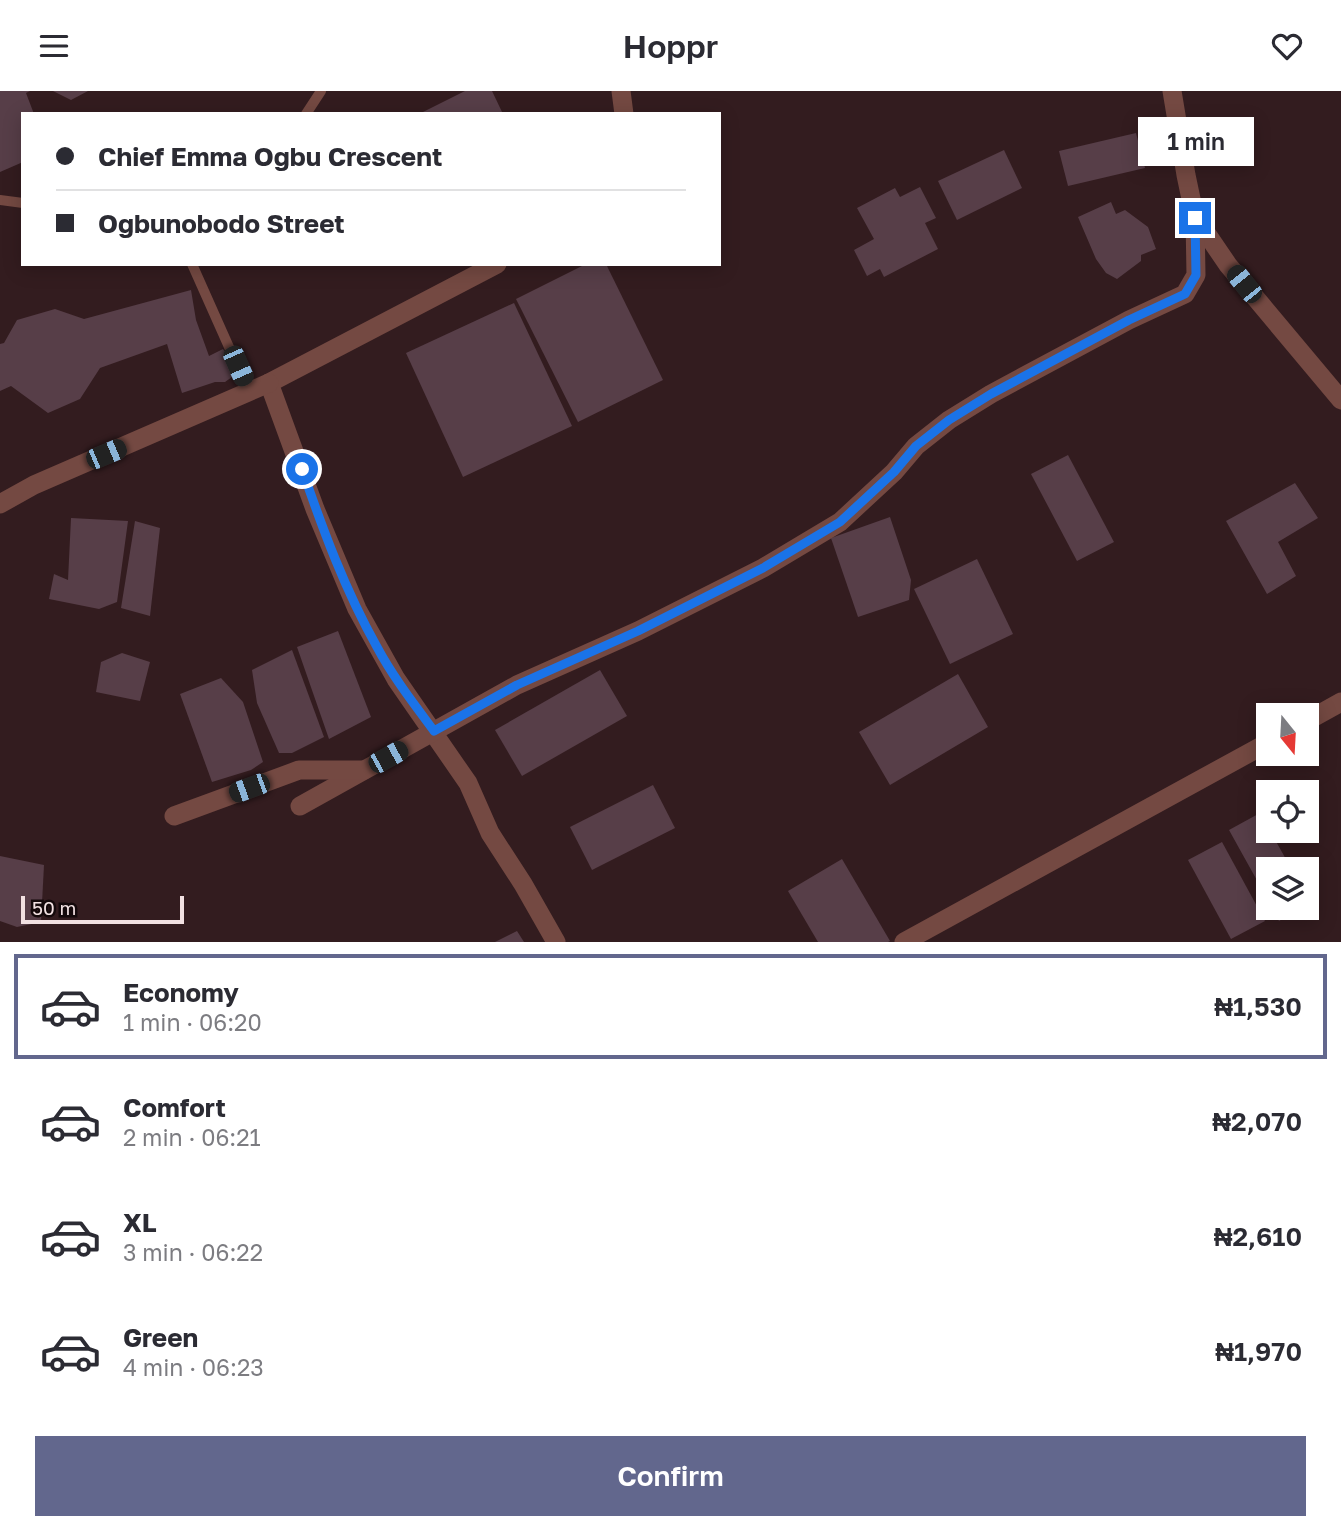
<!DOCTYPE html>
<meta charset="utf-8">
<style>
:root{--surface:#fff;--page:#f2f2f3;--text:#2b2b33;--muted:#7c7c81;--line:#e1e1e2;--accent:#62678d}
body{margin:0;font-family:"Golos Text",sans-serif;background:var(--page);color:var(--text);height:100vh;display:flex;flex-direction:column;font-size:26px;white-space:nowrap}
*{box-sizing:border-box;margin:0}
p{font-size:23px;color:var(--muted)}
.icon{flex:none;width:38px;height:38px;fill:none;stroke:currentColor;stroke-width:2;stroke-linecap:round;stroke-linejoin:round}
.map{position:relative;height:851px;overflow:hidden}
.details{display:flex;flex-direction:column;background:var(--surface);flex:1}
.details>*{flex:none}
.hud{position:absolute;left:21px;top:21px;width:700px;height:154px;border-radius:0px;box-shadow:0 4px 18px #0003;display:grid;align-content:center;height:154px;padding:0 35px;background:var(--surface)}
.needle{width:46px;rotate:162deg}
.fabs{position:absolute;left:1256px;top:612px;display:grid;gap:14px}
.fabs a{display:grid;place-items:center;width:63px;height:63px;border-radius:0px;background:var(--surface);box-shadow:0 4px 18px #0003;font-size:35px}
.scale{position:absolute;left:21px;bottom:18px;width:163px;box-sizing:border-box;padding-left:7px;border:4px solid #f2e1e2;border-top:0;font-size:19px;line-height:24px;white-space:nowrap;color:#f2e1e2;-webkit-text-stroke:5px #14090b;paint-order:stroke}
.end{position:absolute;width:32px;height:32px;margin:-16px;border:9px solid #1a73e8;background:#fff;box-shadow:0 0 0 4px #fff}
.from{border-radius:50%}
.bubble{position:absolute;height:49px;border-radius:0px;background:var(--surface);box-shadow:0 4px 18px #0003;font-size:23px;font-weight:600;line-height:49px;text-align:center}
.car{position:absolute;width:21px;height:42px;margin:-21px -10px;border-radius:9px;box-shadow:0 0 5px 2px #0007;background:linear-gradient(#222 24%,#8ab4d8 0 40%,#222 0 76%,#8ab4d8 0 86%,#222 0)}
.hud b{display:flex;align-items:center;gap:24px;height:66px;font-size:26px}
.hud b+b{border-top:2px solid var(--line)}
.hud i{width:18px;height:18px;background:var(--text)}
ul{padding:12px 0 0;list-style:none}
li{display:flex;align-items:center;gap:21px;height:105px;margin:0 14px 10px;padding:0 21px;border:4px solid transparent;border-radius:0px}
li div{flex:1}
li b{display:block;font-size:26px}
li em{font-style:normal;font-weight:600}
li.on{border-color:var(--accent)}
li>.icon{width:63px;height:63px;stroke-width:1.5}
.action{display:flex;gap:14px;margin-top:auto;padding:14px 35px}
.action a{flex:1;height:80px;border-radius:0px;background:var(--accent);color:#fff;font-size:28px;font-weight:600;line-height:80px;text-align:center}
header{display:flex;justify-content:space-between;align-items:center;height:91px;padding:0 35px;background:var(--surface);font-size:32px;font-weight:600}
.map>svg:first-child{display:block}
.building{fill:#573e48}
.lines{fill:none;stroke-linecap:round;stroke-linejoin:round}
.service{stroke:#744942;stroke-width:10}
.minor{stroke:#744942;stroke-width:19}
.route{stroke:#1a73e8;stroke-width:9}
</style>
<header><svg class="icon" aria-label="menu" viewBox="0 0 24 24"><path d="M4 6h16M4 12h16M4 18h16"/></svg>Hoppr<svg class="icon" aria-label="heart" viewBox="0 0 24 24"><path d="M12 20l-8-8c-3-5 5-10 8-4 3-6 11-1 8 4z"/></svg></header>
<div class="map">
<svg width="1341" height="851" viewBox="0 0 1341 851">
<rect width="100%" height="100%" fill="#331c1f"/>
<g class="building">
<path d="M0,0H30L26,2L34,23H23V71L0,81Z"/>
<path d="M53,0H88L71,9Z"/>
<path d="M465,0H492L503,23H419Z"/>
<path d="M1136,42L1145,77L1068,95L1059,60Z"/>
<path d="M1004,59L1022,97L957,129L938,90Z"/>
<path d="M920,96L936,127L925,132L938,158L884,186L880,178L867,185L854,159L874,148L857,117L895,97L900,106Z"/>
<path d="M1111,111L1116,123L1125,119L1148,136L1156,158L1141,164V170L1117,188L1106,182L1096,168L1078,126Z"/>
<path d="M586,173H606L663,289L578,331L516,208Z"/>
<path d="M191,199L196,229L209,265L223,258L239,281L225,291H215L182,302L167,253L100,277L80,308L48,322L11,295L0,300V253L4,252L17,229L55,218L84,228Z"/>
<path d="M514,212L572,335L463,386L406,262Z"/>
<path d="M1068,364L1114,451L1077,470L1031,383Z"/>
<path d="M1295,392L1318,427L1278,451L1296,485L1267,503L1226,430Z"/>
<path d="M890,426L911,489L909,509L858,526L831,447Z"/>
<path d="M71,427L128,430L117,511L99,518L49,508L54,483L68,489Z"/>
<path d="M135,430L160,437L150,525L121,517Z"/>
<path d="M977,468L1013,543L950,573L914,498Z"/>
<path d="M338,540L371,626L329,648L297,556Z"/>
<path d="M292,559L324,646L292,662H279L257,612L252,579Z"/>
<path d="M122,562L150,571L140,610L96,601L101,571Z"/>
<path d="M600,579L627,625L522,685L495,639Z"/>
<path d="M958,583L988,636L890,694L859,641Z"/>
<path d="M221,587L243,611L263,671L251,679L212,691L180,603Z"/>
<path d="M653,694L675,737L592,779L570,736Z"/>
<path d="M1260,722L1292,779H1269V811L1229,739Z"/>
<path d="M1222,751L1265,830L1231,848L1188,769Z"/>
<path d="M0,765L44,774L41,831L17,836L0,830Z"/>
<path d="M842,768L890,850L888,851H818L788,800Z"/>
<path d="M1272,817H1302L1279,830Z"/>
<path d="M517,840L524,851H495Z"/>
</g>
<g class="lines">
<g class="service">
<path d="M306,23L321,0"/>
<path d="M0,109L23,112"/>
<path d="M192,173L249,301"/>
</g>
<g class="minor">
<path d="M621,0L624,23"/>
<path d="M1196,127L1228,174L1341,309"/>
<path d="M497,173L269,292L315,418L357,518L396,588L468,692L490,742L523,793L556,851"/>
<path d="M0,413L34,394L269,292"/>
<path d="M1307,630L1341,611"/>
<path d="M300,715L517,594L638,540L763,477L840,431L894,381L916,355L949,329L991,303L1129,229L1185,203L1196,184L1195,127L1186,84L1172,0"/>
<path d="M174,725L299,679H364"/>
<path d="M904,851L1269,651"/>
</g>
</g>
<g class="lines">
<path class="route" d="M302,378C323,439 345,499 377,556C393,586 414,613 434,640L517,594L638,540L763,477L840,431L894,381L916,355L949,329L991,303L1129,229L1185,203L1196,184L1195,127"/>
</g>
</svg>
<div class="fabs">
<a><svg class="needle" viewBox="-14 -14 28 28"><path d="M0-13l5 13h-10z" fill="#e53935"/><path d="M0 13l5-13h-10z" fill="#7c7c81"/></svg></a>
<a><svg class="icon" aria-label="locate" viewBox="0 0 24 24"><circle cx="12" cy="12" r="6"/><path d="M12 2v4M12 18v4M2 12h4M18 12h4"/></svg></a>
<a><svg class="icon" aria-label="layers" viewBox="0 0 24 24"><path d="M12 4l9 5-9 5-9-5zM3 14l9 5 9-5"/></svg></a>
</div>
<div class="scale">50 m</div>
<i class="end from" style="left:302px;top:378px"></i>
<i class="end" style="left:1195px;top:127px"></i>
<div class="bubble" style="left:1138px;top:26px;width:116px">1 min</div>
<i class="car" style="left:1244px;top:193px;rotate:321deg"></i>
<i class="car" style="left:238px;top:275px;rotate:156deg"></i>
<i class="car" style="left:106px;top:363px;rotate:67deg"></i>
<i class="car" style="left:388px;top:666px;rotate:61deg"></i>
<i class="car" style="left:249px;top:697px;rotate:250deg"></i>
<div class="hud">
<b><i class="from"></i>Chief Emma Ogbu Crescent</b>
<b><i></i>Ogbunobodo Street</b>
</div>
</div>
<section class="details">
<ul>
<li class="on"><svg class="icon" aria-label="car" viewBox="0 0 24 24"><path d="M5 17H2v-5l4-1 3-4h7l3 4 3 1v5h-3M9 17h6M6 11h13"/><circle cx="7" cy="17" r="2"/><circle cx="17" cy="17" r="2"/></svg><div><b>Economy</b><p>1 min · 06:20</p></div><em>₦1,530</em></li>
<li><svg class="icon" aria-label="car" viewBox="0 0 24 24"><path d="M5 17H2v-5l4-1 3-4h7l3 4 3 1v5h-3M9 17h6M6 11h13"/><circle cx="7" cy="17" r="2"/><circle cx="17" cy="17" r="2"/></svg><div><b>Comfort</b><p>2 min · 06:21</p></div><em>₦2,070</em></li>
<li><svg class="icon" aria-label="car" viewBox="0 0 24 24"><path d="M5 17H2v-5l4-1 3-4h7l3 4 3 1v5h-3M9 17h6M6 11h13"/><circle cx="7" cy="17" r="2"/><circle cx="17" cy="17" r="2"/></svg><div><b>XL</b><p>3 min · 06:22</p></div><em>₦2,610</em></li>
<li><svg class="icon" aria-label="car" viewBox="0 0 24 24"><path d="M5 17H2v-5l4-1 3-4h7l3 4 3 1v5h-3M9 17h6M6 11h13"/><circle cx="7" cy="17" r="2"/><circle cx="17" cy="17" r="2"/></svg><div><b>Green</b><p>4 min · 06:23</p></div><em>₦1,970</em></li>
</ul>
<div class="action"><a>Confirm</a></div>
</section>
